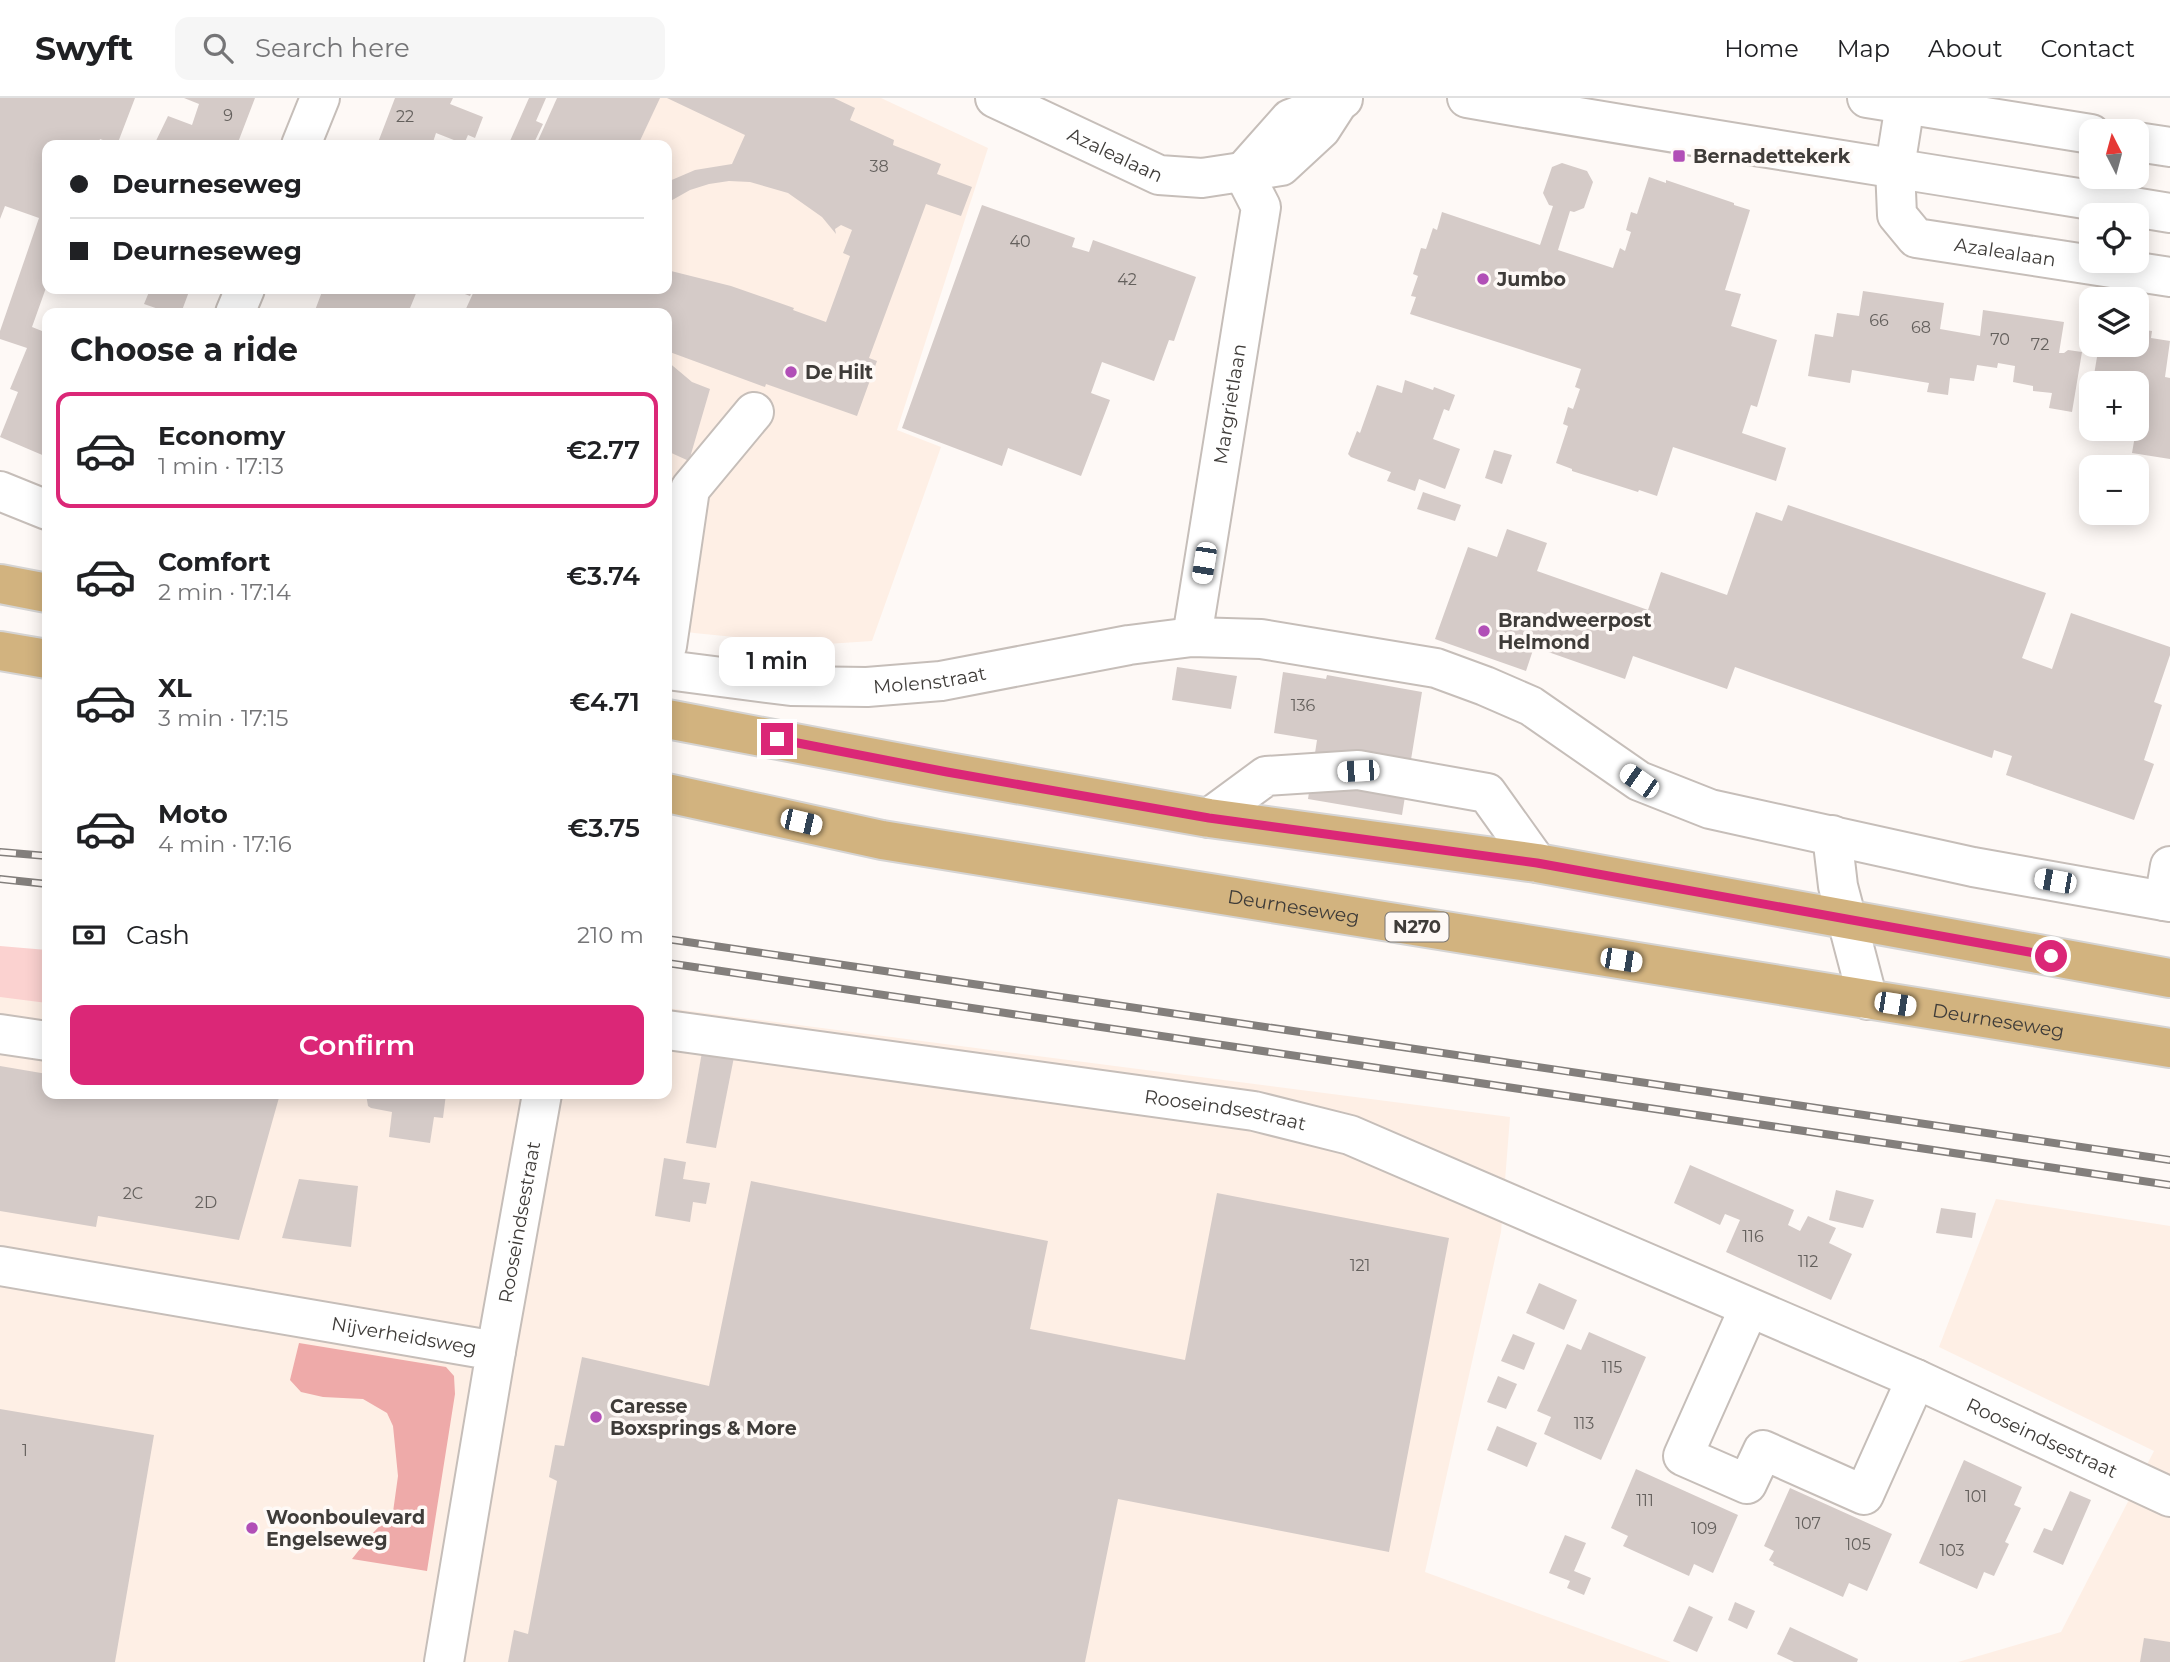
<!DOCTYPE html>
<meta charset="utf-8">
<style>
:root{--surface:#fff;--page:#f6f6f6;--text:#202124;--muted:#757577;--line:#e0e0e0;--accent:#db2777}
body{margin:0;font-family:Montserrat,sans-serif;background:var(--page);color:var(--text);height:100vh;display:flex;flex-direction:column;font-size:26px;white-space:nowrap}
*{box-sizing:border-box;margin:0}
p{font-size:23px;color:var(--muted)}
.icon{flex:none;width:38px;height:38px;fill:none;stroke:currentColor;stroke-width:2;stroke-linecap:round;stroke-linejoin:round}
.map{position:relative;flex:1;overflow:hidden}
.drawer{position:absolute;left:42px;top:210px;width:630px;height:791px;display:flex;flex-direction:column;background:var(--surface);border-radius:14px;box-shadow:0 4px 18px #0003}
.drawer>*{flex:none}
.banner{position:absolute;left:42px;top:42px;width:630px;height:154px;border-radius:14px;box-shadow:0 4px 18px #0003;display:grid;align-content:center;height:154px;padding:0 28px;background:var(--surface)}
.needle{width:46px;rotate:354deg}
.tools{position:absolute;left:2079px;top:21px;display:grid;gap:14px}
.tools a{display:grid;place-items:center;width:70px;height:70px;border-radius:14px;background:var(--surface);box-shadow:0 4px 18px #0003;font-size:35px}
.end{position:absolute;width:32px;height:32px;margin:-16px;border:9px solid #db2777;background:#fff;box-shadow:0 0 0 4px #fff}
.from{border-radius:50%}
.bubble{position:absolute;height:49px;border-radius:14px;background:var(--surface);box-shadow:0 4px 18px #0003;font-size:23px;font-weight:600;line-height:49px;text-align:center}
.car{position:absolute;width:21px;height:42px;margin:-21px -10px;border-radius:9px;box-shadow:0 0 5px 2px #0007;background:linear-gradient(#fff 24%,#345 0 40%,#fff 0 76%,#345 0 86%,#fff 0)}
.banner b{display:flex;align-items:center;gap:24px;height:66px;font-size:26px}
.banner b+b{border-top:2px solid var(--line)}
.banner i{width:18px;height:18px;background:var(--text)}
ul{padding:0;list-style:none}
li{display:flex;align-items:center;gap:21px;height:116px;margin:0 14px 10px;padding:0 14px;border:4px solid transparent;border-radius:14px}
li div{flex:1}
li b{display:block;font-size:26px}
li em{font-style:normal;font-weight:600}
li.on{border-color:var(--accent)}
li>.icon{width:63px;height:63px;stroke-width:1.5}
h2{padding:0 28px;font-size:32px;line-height:84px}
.pay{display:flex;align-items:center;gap:18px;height:77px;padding:0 28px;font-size:26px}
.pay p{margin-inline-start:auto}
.cta{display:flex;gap:14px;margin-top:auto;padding:14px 28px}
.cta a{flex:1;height:80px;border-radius:14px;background:var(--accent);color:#fff;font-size:28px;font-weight:600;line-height:80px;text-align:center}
header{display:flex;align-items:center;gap:42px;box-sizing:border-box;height:98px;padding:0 35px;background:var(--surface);border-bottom:2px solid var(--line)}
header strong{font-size:33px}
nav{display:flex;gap:38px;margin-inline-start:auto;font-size:24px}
.search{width:490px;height:63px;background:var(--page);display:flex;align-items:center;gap:18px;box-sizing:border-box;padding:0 24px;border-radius:14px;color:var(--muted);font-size:26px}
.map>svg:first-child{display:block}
.built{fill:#feefe5}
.green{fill:#fbd2d0}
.forest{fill:#eeaaa9}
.building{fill:#d5cbc8}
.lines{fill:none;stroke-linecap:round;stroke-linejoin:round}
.minor-casing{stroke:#c6beb9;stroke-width:42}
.major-casing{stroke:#d5d4d3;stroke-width:42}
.minor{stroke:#fff;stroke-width:38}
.major{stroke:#d2b37f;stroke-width:38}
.rail-casing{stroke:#837f7c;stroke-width:8}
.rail{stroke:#fef9f6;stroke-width:5;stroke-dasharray:16;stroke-linecap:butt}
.route{stroke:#db2777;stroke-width:9}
.poi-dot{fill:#b14fb7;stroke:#fef9f6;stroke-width:2.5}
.labels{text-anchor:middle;stroke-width:7;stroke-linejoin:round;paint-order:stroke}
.number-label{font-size:16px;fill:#64605d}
.shield{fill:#fef9f6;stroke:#787572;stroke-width:2}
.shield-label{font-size:18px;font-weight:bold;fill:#3f3c39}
.street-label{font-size:19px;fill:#3f3c39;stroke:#fef9f6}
.poi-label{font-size:19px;font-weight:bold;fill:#3f3c39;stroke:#fef9f6;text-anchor:start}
</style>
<header>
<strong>Swyft</strong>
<div class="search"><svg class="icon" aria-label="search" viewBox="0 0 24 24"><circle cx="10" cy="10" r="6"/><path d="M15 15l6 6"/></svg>Search here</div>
<nav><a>Home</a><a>Map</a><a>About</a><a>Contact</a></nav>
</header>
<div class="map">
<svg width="2170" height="1564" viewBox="0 0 2170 1564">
<rect width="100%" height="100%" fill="#fef9f6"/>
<g class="built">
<path d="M562,0H881L988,50L897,332L941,349L872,543L812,547L694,535L667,530V215H468L478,191H667V47H542Z"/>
<path d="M0,871L47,875V996H667V910L1510,1019L1501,1134L1425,1474L1671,1564H0Z"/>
<path d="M1996,1101L2170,1128V1564H1958L2061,1534L2154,1353L1939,1249Z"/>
</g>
<path class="green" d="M0,848L47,852V905L0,899Z"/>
<path class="forest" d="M299,1245L446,1269L454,1278L455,1296L427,1473L352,1461L371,1437L393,1414L398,1378L393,1328L387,1315L363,1301L323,1299L301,1294L290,1282Z"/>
<g class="building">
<path d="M0,0H135L117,47L100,41L98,47H47V187L32,229L47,235V359L0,339L18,294L10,291L27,250L0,241V233L39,120L5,108L0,121Z"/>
<path d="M184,0H255L237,47H154L168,18L192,27L199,6Z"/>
<path d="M395,0H453L450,6L483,19L475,40L468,37L464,46L436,35L432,47H377Z"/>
<path d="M529,0H546L536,23L543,26L533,47H519L510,43Z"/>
<path d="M557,0H660L638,47H536Z"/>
<path d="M667,0H834L855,10L850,22L894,42L893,47L941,66L937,76L972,89L961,118L926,106L869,260L877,263L857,318L766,286L765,289L667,253V215H464L475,191H667V172L731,188L794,210L793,212L826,224L850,158L843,155L852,132L841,127L835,131L836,136L822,119L788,95L750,84L729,83L709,86L690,92L667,105V84L695,72L732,66L745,37Z"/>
<path d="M1562,65L1587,73L1593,84L1584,110L1574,114L1570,113L1558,152L1613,170L1620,150L1625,153L1631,134L1626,132L1631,114L1637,116L1649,79L1666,85V82L1734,105V107L1750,112L1725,192L1741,196L1731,228L1777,242L1757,309L1751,307L1742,335L1786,350L1776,383L1673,349L1657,398L1639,392L1638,394L1572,373V371L1556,365L1568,328L1563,326L1568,309L1573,311L1580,291L1575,289L1581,271L1410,216L1416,199L1411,198L1418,178L1413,176L1421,150L1426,151L1433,130L1437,132L1442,114L1540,147L1553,108L1549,107L1543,95L1552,69Z"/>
<path d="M982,107L1075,140L1072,149L1089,154L1093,142L1196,179L1174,243L1169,242L1154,283L1102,264L1091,295L1110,302L1081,378L1008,350L1002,368L902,330Z"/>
<path d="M140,191H190L181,215H170L144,206L149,194Z"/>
<path d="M323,191H410L417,193L408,215H314Z"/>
<path d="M452,191H473L470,198Z"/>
<path d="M1863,193L1944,205L1940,231L1980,238L1983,212L2064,224L2059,255H2064L2068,252L2082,254L2072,314L2049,310L2052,295L2033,293V288L2013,284L2015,268L1998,265L1997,270L1977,267L1974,283L1950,280L1948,297L1927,294L1929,285L1852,272L1850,285L1808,278L1815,236L1833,239L1837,215L1859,218Z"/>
<path d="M2137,231L2152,233L2151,240L2170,243L2165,279L2170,280V361L2132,355L2144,286L2094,277L2099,247H2137Z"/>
<path d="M667,263L692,284L710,291L689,363L667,353Z"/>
<path d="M1405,282L1433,292L1434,289L1455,297L1449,313L1444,311L1433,341L1460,351L1445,391L1419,381L1415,393L1387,383L1391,374L1351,359L1348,356L1357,333L1360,335L1377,287L1402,295Z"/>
<path d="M1494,352L1512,357L1502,386L1485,380Z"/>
<path d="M1423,394L1461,407L1455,423L1417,411Z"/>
<path d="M1788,407L2046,495L2022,560L2052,571L2071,515L2170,549V557L2154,604L2162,607L2144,662L2154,666L2134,722L2006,677L2012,658L1994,652L1992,660L1989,659L1735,569L1727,591L1633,558L1625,581L1534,549L1526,573L1435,541L1468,449L1497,459L1507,431L1547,445L1537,473L1648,512L1661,474L1727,497L1756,414L1782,423Z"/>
<path d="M1177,569L1237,578L1231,611L1172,602Z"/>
<path d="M1283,574L1326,581L1327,577L1422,594L1402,717L1308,701L1317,642L1274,635Z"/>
<path d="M702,954L734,959L716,1050L686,1045Z"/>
<path d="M0,968L47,976V996H187L190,1000L191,996H280L239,1142L98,1118L96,1129L0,1113Z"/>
<path d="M366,996H446L443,1020L434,1019L430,1045L389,1039L392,1014L371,1010L368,1008Z"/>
<path d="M664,1060L686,1064L683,1081L710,1085L706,1106L693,1104L690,1124L655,1118Z"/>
<path d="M1690,1067L1794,1112L1788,1127L1800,1133L1808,1118L1836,1130L1829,1145L1852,1156L1831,1202L1726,1154L1740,1122L1725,1116L1720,1127L1674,1105Z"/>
<path d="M299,1081L358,1088L351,1149L282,1140Z"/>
<path d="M751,1083L1048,1143L1030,1231L1185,1262L1217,1095L1449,1140L1389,1454L1118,1401L1085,1564H508L514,1532L528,1536L557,1383L549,1379L555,1347L564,1348L582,1259L709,1288Z"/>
<path d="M1836,1092L1874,1102L1863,1130L1829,1122Z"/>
<path d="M1941,1110L1976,1115L1972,1140L1936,1135Z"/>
<path d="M1539,1185L1577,1202L1564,1232L1526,1215Z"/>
<path d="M1589,1234L1646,1259L1601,1362L1544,1336L1551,1319L1537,1313L1567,1246L1581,1252Z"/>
<path d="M1513,1236L1535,1245L1524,1272L1501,1263Z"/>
<path d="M1498,1278L1517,1286L1506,1311L1487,1304Z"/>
<path d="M0,1311L154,1337L115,1564H0Z"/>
<path d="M1497,1328L1537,1345L1527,1369L1487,1352Z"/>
<path d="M1964,1362L2022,1389L2014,1407L2021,1410L2005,1444L2009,1446L1994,1478L1984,1474L1977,1491L1919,1465Z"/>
<path d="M1636,1371L1738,1417L1713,1475L1694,1466L1689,1478L1623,1448L1628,1438L1611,1430Z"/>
<path d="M1790,1390L1892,1436L1867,1493L1849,1485L1843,1499L1773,1467L1774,1465L1769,1462L1774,1453L1764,1448Z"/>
<path d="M2070,1393L2091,1402L2063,1467L2033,1454L2044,1430L2052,1433Z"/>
<path d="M1565,1437L1586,1445L1574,1473L1591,1480L1584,1497L1567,1490L1570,1483L1549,1475Z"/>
<path d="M1735,1504L1755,1513L1747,1531L1728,1522Z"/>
<path d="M1689,1508L1713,1519L1697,1554L1673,1543Z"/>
<path d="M1790,1529L1858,1561L1857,1564H1794L1777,1556Z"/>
<path d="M2144,1540L2170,1544V1564H2140Z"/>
</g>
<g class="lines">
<g class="minor-casing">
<g id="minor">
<path id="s1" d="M995,0L1159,77L1202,80L1281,68L1321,31L1341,0"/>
<path d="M1467,0C1701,41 1936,76 2170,115"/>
<path d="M1867,0L2091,36"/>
<path id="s2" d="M1906,0L1895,69L1897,117L1916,140L2170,179"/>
<path d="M2137,44L2170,49"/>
<path d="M301,47L320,0"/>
<path d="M1243,74L1290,21L1343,1"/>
<path d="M235,215L245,191"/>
<path d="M0,393L47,412"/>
<path id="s3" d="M1192,539L1261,109L1243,74"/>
<path d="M667,548L690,391L754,314"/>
<path id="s4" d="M667,572L791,588L867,589L941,583L1129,547L1192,539L1261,541L1436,570L1485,588L1531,608L1639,683L1710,711L1973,769L2170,804"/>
<path d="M1209,720L1266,678L1358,672L1487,695L1537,765"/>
<path d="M1832,737L1838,788L1868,902"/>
<path d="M2164,803L2170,768"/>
<path id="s5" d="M667,932L1254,1013L1350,1037L1916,1281L2170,1399"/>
<path d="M0,936L47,943"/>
<path id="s6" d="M0,1168L496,1253L444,1564"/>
<path d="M1749,1210L1683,1358L1747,1386L1763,1352L1864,1397L1916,1281"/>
<path id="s7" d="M496,1253L542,996"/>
</g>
</g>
<g class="major-casing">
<g id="major">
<path d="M0,486L47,495"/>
<path d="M0,553L47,561"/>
<path d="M667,621L948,674L1209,720L1537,765L2170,880"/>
<path id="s8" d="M667,695L882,742L2170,950"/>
</g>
</g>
<use href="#minor" class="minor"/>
<use href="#major" class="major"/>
<g class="rail-casing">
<g id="rail">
<path d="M0,754L47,758"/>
<path d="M0,781L47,786"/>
<path d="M667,841L2170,1062"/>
<path d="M667,865L2170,1087"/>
</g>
</g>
<use href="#rail" class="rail"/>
</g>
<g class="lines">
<path class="route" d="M777,641L947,674L1209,720L1537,765L2051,858"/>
</g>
<g class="poi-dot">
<rect x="1672" y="51" width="14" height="14" rx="3.5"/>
<circle cx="1483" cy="181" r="7"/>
<circle cx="791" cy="274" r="7"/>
<circle cx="1484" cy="533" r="7"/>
<circle cx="596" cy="1319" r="7"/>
<circle cx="252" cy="1430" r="7"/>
</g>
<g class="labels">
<g class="number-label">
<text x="228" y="23">9</text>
<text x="405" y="24">22</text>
<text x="879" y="74">38</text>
<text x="1020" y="149">40</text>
<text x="1127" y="187">42</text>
<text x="1879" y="228">66</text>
<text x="1921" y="235">68</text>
<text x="2000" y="247">70</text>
<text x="2040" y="252">72</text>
<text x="1303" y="613">136</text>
<text x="133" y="1101">2C</text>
<text x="206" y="1110">2D</text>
<text x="1753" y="1144">116</text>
<text x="1808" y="1169">112</text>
<text x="1360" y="1173">121</text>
<text x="1612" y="1275">115</text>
<text x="1584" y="1331">113</text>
<text x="25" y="1358">1</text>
<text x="1976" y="1404">101</text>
<text x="1645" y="1408">111</text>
<text x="1808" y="1431">107</text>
<text x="1704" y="1436">109</text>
<text x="1858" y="1452">105</text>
<text x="1952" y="1458">103</text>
</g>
<rect class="shield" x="1385.5" y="814.5" width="63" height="29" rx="5"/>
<g class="shield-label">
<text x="1417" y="835">N270</text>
</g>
<g class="street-label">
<text dy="7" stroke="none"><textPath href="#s1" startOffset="133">Azalealaan</textPath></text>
<text dy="7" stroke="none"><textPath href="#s2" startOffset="238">Azalealaan</textPath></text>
<text dy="7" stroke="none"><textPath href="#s3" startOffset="236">Margrietlaan</textPath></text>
<text dy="7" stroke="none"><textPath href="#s4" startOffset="264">Molenstraat</textPath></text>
<text dy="7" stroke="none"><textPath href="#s8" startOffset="637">Deurneseweg</textPath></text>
<text dy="7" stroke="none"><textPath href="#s8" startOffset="1351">Deurneseweg</textPath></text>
<text dy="7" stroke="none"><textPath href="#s5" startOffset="564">Rooseindsestraat</textPath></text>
<text dy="7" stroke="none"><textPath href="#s7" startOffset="131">Rooseindsestraat</textPath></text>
<text dy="7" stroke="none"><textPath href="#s6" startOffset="410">Nijverheidsweg</textPath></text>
<text dy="7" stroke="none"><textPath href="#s5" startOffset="1447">Rooseindsestraat</textPath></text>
</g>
<g class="poi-label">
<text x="1693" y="65">Bernadettekerk</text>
<text x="1497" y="188">Jumbo</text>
<text x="805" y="281">De Hilt</text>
<text x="1498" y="529">Brandweerpost<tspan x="1498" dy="22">Helmond</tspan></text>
<text x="610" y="1315">Caresse<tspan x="610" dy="22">Boxsprings &amp; More</tspan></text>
<text x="266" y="1426">Woonboulevard<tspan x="266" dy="22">Engelseweg</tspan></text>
</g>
</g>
</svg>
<div class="tools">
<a><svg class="needle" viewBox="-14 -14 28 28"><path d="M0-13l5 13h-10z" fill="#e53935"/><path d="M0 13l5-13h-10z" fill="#757577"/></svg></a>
<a><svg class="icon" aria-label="locate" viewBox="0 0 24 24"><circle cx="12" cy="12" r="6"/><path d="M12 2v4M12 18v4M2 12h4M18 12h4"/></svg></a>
<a><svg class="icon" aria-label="layers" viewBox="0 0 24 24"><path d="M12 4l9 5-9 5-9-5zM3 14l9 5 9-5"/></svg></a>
<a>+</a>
<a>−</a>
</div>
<i class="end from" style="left:2051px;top:858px"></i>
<i class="end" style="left:777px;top:641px"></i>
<div class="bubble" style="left:719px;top:539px;width:116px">1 min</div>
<i class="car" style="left:1204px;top:465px;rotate:189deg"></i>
<i class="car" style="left:1358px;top:673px;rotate:267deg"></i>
<i class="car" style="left:1639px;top:683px;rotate:305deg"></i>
<i class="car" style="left:801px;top:724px;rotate:103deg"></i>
<i class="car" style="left:2055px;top:783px;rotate:280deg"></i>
<i class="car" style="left:1621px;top:862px;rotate:99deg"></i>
<i class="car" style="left:1895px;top:906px;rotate:99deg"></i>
<div class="banner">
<b><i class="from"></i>Deurneseweg</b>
<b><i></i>Deurneseweg</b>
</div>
<section class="drawer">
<h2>Choose a ride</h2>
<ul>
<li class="on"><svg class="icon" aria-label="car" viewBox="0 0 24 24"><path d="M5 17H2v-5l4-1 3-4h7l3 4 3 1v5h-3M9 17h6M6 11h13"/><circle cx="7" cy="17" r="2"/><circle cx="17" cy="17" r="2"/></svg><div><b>Economy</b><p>1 min · 17:13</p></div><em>€2.77</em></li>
<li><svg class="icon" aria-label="car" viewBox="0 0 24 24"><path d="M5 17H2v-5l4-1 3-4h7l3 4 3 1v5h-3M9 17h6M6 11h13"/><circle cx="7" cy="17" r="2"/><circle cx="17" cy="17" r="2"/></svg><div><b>Comfort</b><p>2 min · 17:14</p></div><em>€3.74</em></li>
<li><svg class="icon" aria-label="car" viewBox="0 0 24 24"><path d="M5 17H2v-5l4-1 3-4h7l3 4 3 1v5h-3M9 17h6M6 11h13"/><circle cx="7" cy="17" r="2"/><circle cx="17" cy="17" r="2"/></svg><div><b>XL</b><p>3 min · 17:15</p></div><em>€4.71</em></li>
<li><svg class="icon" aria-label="car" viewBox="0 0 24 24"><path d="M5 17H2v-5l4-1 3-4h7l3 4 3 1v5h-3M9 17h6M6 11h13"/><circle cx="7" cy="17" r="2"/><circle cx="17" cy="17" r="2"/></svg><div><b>Moto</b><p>4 min · 17:16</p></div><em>€3.75</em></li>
</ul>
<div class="pay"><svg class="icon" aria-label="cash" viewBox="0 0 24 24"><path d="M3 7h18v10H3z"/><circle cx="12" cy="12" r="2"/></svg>Cash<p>210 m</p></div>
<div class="cta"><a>Confirm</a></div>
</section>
</div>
